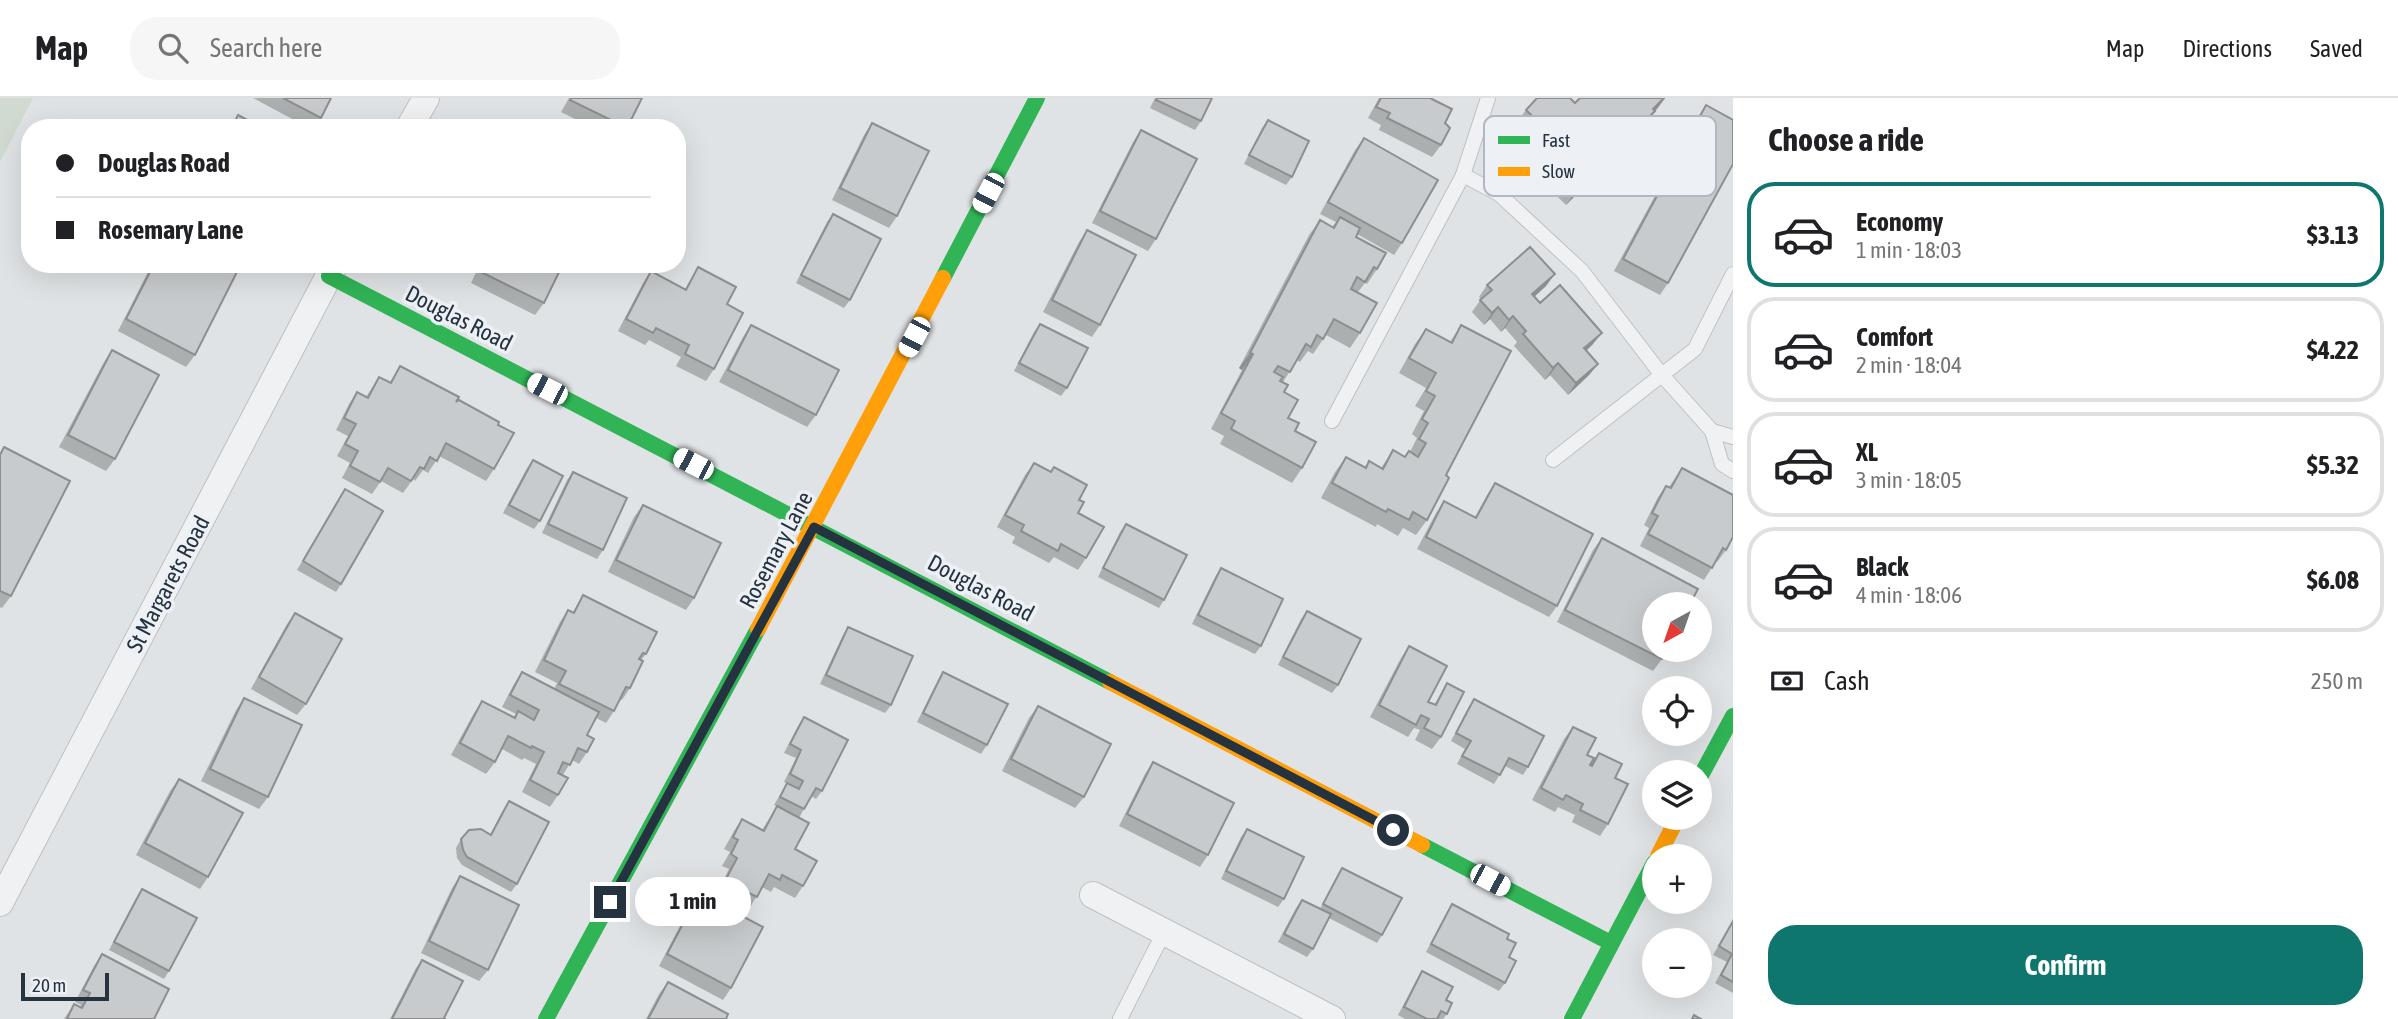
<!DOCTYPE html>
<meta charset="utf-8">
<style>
:root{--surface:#fff;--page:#f6f6f6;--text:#202124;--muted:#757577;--line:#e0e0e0;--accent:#0f766e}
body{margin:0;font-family:"Asap Condensed",sans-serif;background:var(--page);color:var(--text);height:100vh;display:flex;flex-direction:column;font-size:26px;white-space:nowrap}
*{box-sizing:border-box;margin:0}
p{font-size:23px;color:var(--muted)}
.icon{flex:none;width:38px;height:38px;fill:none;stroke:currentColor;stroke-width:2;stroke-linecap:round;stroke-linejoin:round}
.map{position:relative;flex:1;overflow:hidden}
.panel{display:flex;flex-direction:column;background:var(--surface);width:665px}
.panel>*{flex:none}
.hud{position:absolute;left:21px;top:21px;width:665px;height:154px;border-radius:28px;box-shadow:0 7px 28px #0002;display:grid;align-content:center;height:154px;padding:0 35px;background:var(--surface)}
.needle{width:46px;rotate:220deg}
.controls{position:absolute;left:1642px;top:494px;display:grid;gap:14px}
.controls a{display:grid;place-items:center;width:70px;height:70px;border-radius:50%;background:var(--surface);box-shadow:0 7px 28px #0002;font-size:35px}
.scale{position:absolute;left:21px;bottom:18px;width:88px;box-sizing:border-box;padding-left:7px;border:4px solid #253240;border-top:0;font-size:19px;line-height:24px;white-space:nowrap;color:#253240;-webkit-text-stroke:5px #edf1f6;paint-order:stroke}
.end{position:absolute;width:32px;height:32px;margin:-16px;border:9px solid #253240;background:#fff;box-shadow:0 0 0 4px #fff}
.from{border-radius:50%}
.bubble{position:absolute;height:49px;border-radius:24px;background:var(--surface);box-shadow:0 7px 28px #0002;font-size:23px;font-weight:700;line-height:49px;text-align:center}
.car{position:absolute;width:21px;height:42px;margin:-21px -10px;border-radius:9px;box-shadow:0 0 5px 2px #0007;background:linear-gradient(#fff 24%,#345 0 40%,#fff 0 76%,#345 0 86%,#fff 0)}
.hud b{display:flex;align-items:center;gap:24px;height:66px;font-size:26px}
.hud b+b{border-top:2px solid var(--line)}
.hud i{width:18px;height:18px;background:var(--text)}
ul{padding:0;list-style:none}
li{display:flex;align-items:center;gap:21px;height:105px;margin:0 14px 10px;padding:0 21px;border:4px solid var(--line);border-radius:28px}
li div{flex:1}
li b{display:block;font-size:26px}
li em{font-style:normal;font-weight:700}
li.active{border-color:var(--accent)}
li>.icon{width:63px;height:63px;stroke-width:1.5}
h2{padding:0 35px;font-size:32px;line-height:84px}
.pay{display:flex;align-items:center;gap:18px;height:77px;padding:0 35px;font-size:26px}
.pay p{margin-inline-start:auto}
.primary-button{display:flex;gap:14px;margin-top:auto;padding:14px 35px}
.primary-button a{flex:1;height:80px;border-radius:28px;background:var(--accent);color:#fff;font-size:28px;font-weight:700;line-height:80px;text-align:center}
header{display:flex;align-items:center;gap:42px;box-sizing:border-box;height:98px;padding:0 35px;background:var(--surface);border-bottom:2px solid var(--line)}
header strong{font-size:33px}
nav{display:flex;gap:38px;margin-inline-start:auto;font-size:24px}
.search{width:490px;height:63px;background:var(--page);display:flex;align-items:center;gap:18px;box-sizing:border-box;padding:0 24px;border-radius:28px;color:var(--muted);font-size:26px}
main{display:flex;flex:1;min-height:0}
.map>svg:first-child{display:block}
.green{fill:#d1dad0}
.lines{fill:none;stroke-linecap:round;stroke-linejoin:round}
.lane-casing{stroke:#bec1c3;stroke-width:16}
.street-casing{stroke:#bec1c3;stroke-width:28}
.lane{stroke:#eff1f2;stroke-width:14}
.street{stroke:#eff1f2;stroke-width:26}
.fast{stroke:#30b455;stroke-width:16}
.slow{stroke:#ff9f0a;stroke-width:16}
.wall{fill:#acafb0}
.shaded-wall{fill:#8c8e90}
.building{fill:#c8cbcd;stroke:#8c8e90;stroke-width:2}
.route{stroke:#253240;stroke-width:9}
.labels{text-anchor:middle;stroke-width:7;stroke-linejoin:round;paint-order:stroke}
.street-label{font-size:23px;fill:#253240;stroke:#edf1f6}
.key{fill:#edf1f6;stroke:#b1b8bf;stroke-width:2}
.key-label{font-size:19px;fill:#253240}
</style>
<header>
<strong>Map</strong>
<div class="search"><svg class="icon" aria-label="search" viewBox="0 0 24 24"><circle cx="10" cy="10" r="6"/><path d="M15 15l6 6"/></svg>Search here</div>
<nav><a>Map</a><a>Directions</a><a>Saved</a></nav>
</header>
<main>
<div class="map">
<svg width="1733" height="921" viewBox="0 0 1733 921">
<rect width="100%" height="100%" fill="#e0e3e5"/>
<path class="green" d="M0,0H33L0,64Z"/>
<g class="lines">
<g class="lane-casing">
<g id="lane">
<path d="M1463,77L1499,96L1582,173L1661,276L1712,333L1722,366L1733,373"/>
<path d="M1332,323L1463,77L1488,0"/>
<path d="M1712,333L1733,339"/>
<path d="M1553,362L1695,251L1733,176"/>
<path d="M1120,921L1164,834"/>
</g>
</g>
<g class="street-casing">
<g id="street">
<path d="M409,30L426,0"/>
<path d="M1093,797L1332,921"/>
<path d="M0,805L335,166"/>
</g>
</g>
<use href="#lane" class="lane"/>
<use href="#street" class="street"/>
<g class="fast">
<path d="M329,178L1110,584"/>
<path d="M943,180L1037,0"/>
<path d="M1699,681L1733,618"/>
<path d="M1422,747L1611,845"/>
<path d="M546,921L758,531"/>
<path d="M1572,921L1654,765"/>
</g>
<g class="slow">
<path d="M758,531L943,180"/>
<path d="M1110,584L1422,747"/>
<path d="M1658,758L1678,719"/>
</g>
</g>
<g class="wall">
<path d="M253,0H331L321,20L314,30H309Z"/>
<path d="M569,0H642L627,30H593L561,14Z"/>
<path d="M1155,0H1212L1201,23L1195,32L1150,10Z"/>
<path d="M1379,0H1430L1445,25L1441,47L1432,59L1379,32L1381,27L1368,20Z"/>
<path d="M1663,3L1644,28L1566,107L1521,63L1534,46L1515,27L1526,12L1575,5Z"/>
<path d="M1706,7L1668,185L1660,197L1614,173L1698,19Z"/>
<path d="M1268,22L1292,79L1286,87L1244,66L1262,30Z"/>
<path d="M872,25L897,118L889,130L832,102L864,37Z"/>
<path d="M1141,32L1156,141L1148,153L1092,125L1133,44Z"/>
<path d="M1364,40L1402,145L1394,157L1357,136L1356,139L1377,171L1367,186L1365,185L1358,194L1360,235L1350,250L1326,237L1313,256L1308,253L1300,264L1297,262L1283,284L1288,320L1295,333L1302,370L1292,385L1220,346L1224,338L1211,331L1242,272L1239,270L1309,137L1320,122L1332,129L1336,124L1320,116L1355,52Z"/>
<path d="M833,116L850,202L844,210L796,185L827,124Z"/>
<path d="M1087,132L1100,227L1092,239L1043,214L1079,144Z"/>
<path d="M152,166H236L195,257L186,269L118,233Z"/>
<path d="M480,166H563L544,205L535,217L471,185Z"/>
<path d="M698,169L727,206L714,271L706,283L676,268L681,259L649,242L645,247L618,233L643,185L651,173L685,191Z"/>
<path d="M1487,187L1546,188L1534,199L1540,205L1593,246L1586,253L1598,266L1589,277L1568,297L1550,277L1545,282L1514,248L1517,244L1505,230L1501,234L1490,221L1484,227L1472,214L1481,201L1479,199Z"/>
<path d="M1040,226L1067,290L1061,298L1014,273L1034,234Z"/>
<path d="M751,227L816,317L807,329L719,284L743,239Z"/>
<path d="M1461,227L1446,377L1427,422L1416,437L1403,430L1398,438L1377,426L1376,429L1321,400L1335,374L1346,359L1365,369L1369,363L1381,370L1393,352L1405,359L1409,353L1410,354L1417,340L1412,336L1424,313L1415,308L1426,290L1399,275L1415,246L1426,231L1450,244Z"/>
<path d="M112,252L115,361L106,373L59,349L104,264Z"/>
<path d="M400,268L456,304L498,327L494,371L486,383L439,358L428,375L423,372L415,383L413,381L403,395L381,383L372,396L342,380L350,365L337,358L348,338L336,332L349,306L357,294L366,299L379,279L390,284Z"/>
<path d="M4,349L11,498L2,510L0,509V355Z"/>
<path d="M533,362L540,423L534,431L503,415L527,370Z"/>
<path d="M1034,365L1050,374L1054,369L1079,402L1078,415L1086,460L1078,472L1054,459L1049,465L1012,445L1015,439L997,429L1025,377Z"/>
<path d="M1682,370L1726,452L1717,464L1716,463L1704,482L1640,448L1649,430L1644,427L1658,399L1666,388L1669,389Z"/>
<path d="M573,374L603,452L597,461L542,435L567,382Z"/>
<path d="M1495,385L1557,508L1549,519L1417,451L1436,415L1444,403L1475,419L1487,397Z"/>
<path d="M345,391L341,486L336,494L297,472Z"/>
<path d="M643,407L694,500L686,512L608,474L634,419Z"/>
<path d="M1126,426L1164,502L1159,510L1098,479L1120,434Z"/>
<path d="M1602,440L1662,561L1653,573L1557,524L1593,452Z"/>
<path d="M1221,470L1261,548L1255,556L1192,526L1215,479Z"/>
<path d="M583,497L646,556L641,562L630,590L622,602L620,601L614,613L606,625L596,620L587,637V654L579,666L572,662L563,677L558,697L550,709L522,694L536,666L524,660L522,662L502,651L495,664L486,676L451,657L474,615L482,603L514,619L516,616L502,609L514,586L522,574L554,591L557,585L535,574L560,524L568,512L573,514Z"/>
<path d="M1307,513L1338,587L1332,595L1278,567L1301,521Z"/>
<path d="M295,515L306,606L297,617L251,591L287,526Z"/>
<path d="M848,529L891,607L885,615L820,586L843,537Z"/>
<path d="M1409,548L1428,604L1434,607L1447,585L1441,639L1432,651L1415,642L1420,632L1414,630L1408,639L1370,619L1401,560Z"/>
<path d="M943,574L987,647L981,656L917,624L938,582Z"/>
<path d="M244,600L268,699L259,711L201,683L236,612Z"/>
<path d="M1474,601L1528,669L1523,677L1505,668L1494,686L1457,666L1465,651L1451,643L1468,610Z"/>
<path d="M1038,608L1084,699L1075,710L1002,673L1029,620Z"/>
<path d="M804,619L822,693L816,701L811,698L799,720L774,707L787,685L798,691L784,684L796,660L784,655L798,628Z"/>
<path d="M1573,629L1587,657L1590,667L1599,655L1615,680L1608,726L1600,738L1572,724L1575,717L1558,709L1555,714L1532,702L1564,641Z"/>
<path d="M1153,664L1208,757L1200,769L1119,728L1145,676Z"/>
<path d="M179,681L208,779L200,791L136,757L170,693Z"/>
<path d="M509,703L517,786L511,794L462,767L457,760L456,750L461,741L490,737L503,712Z"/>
<path d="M777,708L795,751L803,788L795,800L774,789L771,794L762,789L749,811L717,795L729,771L722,768L730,754L724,751L734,733L742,721L762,732Z"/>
<path d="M1247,731L1284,801L1278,809L1221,781L1241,739Z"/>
<path d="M1342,770L1382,837L1377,845L1329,820L1313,851L1307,859L1278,844L1296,810L1302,802L1320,811L1337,778Z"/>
<path d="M460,778L488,872L479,883L421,855L452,790Z"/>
<path d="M142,791L169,873L164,881L109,852L136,800Z"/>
<path d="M699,795L731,890L723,902L659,868L691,807Z"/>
<path d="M1452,806L1507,841L1509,859L1505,885L1499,893L1426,854L1447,814Z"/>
<path d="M1733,823V895L1715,885L1727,864L1713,857Z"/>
<path d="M102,856L154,921H64L74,906L80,909L81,907L75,904L94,868Z"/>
<path d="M422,862L444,920L445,921H390L416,870Z"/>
<path d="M1422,873L1446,902L1447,916L1443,921H1405L1398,917L1417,881Z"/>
<path d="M668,884L726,921H646L659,896Z"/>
</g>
<g class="shaded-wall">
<path d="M1662,0H1665L1644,28L1566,107L1577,92Z"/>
<path d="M1555,176L1546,188L1524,208L1532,196Z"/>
<path d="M1498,209L1490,221L1484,227L1492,215Z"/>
<path d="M1513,218L1505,230L1501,234L1509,222Z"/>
<path d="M1602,235L1593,246L1576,262L1584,250Z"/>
<path d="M1250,255L1253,256L1242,272L1239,270Z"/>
<path d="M1558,265L1550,277L1545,282L1553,270Z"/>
<path d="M1598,266L1589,277L1568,297L1576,285Z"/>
</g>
<g class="building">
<path d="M283,0H331L321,20Z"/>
<path d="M571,0H642L627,30L570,2Z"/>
<path d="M1157,0H1212L1201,23L1156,2Z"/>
<path d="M1381,0H1430L1452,11L1445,25L1450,30L1441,47L1387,20L1390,15L1376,9Z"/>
<path d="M1537,0H1570L1575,5L1580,0H1664L1653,11L1655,13L1577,92L1532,48L1547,32L1526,12Z"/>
<path d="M1706,7L1733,22V66L1668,185L1623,161Z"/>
<path d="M238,17L262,30H231Z"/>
<path d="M1268,22L1309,43L1292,79L1249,57Z"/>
<path d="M555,25L564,30H552Z"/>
<path d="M872,25L929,53L897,118L840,90Z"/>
<path d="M1141,32L1197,61L1156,141L1100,113Z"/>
<path d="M1364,40L1438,82L1402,145L1328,104Z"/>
<path d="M833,116L881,141L850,202L801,177Z"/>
<path d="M1340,119L1360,130L1356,139L1386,155L1377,171L1374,169L1365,184L1357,179L1351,191L1377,205L1360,235L1334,221L1323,241L1317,237L1311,249L1306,246L1290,274L1278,268L1274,274L1283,279L1280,283L1288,287L1284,294L1298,302L1288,320L1299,325L1295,333L1316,344L1302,370L1231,331L1235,323L1221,315L1253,256L1250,255L1320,122L1334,130Z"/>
<path d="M1087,132L1136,157L1100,227L1052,202Z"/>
<path d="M1530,149L1555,176L1532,196L1540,205L1560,187L1602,235L1584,250L1598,266L1576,285L1558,265L1553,270L1523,236L1526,233L1513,218L1509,222L1498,209L1492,215L1480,202L1492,192L1487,187Z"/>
<path d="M154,166H236L240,168L195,257L126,221Z"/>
<path d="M483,166H563L544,205L479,173Z"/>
<path d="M698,169L736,189L727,206L743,215L714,271L685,256L689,247L656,230L653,235L626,221L651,173L686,192Z"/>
<path d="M1040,226L1088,250L1067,290L1019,265Z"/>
<path d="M751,227L839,272L816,317L728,272Z"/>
<path d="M1461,227L1511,253L1446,377L1449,380L1427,422L1413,414L1409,422L1388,411L1386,414L1332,385L1346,359L1366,370L1369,363L1383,371L1393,352L1405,359L1409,353L1418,359L1426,345L1419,341L1428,325L1422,321L1435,298L1426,293L1436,275L1409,260L1426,231L1452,245Z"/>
<path d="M112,252L159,277L115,361L68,337Z"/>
<path d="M400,268L459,299L456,304L459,302L499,324L498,327L514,335L494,371L446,345L437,363L430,359L424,371L420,369L411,383L388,370L380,384L350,368L358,353L345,346L356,326L344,320L357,294L368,300L379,279L391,285Z"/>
<path d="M4,349L70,383L11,498L0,493V357Z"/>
<path d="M533,362L563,378L540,423L509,407Z"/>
<path d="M1034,365L1051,374L1054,369L1087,387L1079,402L1084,404L1078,415L1104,429L1086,460L1061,446L1058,453L1021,433L1024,427L1005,417Z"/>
<path d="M1682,370L1733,397V439L1726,452L1723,450L1712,470L1648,436L1658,418L1652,415L1666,388L1671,390Z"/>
<path d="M573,374L627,400L603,452L548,426Z"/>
<path d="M1495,385L1593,436L1557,508L1426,439L1444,403L1476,420Z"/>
<path d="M345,391L383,413L341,486L303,463Z"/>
<path d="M643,407L721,445L694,500L616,462Z"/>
<path d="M1126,426L1187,457L1164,502L1103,470Z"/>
<path d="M1602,440L1698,491L1690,506H1654V551H1667L1662,561L1565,512Z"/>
<path d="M1221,470L1283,501L1261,548L1198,517Z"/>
<path d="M583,497L657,534L646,556L643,555L639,561L643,563L630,590L626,589L614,613L559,586L566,573L544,562L568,512L574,515Z"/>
<path d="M1307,513L1361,541L1338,587L1283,559Z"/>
<path d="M295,515L342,541L306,606L259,579Z"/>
<path d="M848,529L913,558L891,607L826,577Z"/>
<path d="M1409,548L1447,568L1428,604L1436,607L1447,585L1464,594L1441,639L1424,630L1429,621L1421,617L1416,627L1379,607Z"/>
<path d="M522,574L599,614L587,637L594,641L587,654L578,650L570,667L563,664L558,675L568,680L558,697L530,682L544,654L532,648L531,650L508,638L495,664L460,645L482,603L515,620L518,613L534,622L539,612L510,597Z"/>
<path d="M943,574L1008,606L987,647L923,615Z"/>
<path d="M244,600L302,627L268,699L210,671Z"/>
<path d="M1474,601L1544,638L1528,669L1509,660L1500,677L1462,658L1471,643L1456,635Z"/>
<path d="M1038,608L1111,646L1084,699L1011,661Z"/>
<path d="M804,619L848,642L822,693L816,690L804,711L780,699L787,685L799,691L803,683L790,676L801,652L790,646Z"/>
<path d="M1573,629L1596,640L1587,657L1594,660L1590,667L1592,668L1599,655L1622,666L1615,680L1628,686L1608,726L1580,712L1583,706L1566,697L1563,702L1541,690Z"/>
<path d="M1153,664L1234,705L1208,757L1127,716Z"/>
<path d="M179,681L243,715L208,779L145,745Z"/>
<path d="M509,703L549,724L517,786L467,759L463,752L461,741L469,732L481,731L491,737Z"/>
<path d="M777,708L809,725L795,751L817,763L803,788L782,777L780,782L769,776L757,799L725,783L737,760L731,756L738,742L733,739L742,721L764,733Z"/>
<path d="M1247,731L1304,759L1284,801L1226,773Z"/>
<path d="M1342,770L1402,800L1382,837L1323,806Z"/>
<path d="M460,778L519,807L488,872L429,843Z"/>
<path d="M142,791L197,820L169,873L114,844Z"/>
<path d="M699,795L763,829L731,890L667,856Z"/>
<path d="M1302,802L1331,816L1313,851L1284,836Z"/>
<path d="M1452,806L1509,836L1507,841L1516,845L1509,859L1516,863L1505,885L1431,846Z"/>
<path d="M1733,823V884L1721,877L1732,856L1719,848Z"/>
<path d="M102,856L169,891L154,921H67L74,906L82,910L90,895L83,892Z"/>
<path d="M422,862L463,883L444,920L445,921H392Z"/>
<path d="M1422,873L1453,889L1446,902L1452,905L1447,916L1441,913L1437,921H1427L1404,909Z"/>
<path d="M668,884L728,916L726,921H648Z"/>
<path d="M1694,917L1701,921H1692Z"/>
</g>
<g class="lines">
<path class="route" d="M610,804L814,429L1393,732"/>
</g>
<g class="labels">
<g class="street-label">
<text transform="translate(459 220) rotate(27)" y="8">Douglas Road</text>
<text transform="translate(776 452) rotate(-62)" y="8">Rosemary Lane</text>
<text transform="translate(168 486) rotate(-62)" y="8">St Margarets Road</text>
<text transform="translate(981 490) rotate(28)" y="8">Douglas Road</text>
</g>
</g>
<rect x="1484" y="18" width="232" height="80" rx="10" class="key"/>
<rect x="1498" y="38" width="32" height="8" fill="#30b455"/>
<rect x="1498" y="69" width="32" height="9" fill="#ff9f0a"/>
<g class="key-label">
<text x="1542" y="49">Fast</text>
<text x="1542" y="80">Slow</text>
</g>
</svg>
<div class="controls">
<a><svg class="needle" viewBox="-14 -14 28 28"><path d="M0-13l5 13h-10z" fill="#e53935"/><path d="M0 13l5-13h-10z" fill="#757577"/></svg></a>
<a><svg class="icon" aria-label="locate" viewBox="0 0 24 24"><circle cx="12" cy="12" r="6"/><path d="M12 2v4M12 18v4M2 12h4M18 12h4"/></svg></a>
<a><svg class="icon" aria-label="layers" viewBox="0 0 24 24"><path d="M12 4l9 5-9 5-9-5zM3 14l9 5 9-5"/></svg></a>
<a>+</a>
<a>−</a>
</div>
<div class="scale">20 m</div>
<i class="end from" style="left:1393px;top:732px"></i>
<i class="end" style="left:610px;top:804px"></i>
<div class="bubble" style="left:635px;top:779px;width:116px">1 min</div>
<i class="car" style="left:988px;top:95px;rotate:208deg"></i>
<i class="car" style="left:914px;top:239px;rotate:208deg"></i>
<i class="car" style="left:547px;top:291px;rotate:297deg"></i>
<i class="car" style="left:693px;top:366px;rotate:297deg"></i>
<i class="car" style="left:1490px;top:782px;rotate:118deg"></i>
<div class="hud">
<b><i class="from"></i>Douglas Road</b>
<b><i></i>Rosemary Lane</b>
</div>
</div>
<section class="panel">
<h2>Choose a ride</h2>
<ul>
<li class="active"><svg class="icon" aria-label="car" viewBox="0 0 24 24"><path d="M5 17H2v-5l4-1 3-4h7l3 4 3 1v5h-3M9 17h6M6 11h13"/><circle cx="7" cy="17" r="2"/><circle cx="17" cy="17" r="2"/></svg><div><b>Economy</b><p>1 min · 18:03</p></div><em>$3.13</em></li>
<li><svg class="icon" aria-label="car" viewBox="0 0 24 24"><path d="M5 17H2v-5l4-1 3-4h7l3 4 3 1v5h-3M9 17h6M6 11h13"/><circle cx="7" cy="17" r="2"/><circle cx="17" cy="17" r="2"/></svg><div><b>Comfort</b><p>2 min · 18:04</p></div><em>$4.22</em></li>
<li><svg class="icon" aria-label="car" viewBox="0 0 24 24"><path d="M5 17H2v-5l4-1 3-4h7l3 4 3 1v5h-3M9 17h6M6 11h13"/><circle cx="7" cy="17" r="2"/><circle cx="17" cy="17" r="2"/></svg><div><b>XL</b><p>3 min · 18:05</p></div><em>$5.32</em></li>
<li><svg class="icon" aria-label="car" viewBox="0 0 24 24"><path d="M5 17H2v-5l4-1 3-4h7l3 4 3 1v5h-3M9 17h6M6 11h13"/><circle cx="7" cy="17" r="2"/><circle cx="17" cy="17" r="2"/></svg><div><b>Black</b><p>4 min · 18:06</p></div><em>$6.08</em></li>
</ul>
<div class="pay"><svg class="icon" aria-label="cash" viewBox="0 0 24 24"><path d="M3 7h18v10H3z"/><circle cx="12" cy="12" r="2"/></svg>Cash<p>250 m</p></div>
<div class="primary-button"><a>Confirm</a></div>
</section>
</main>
